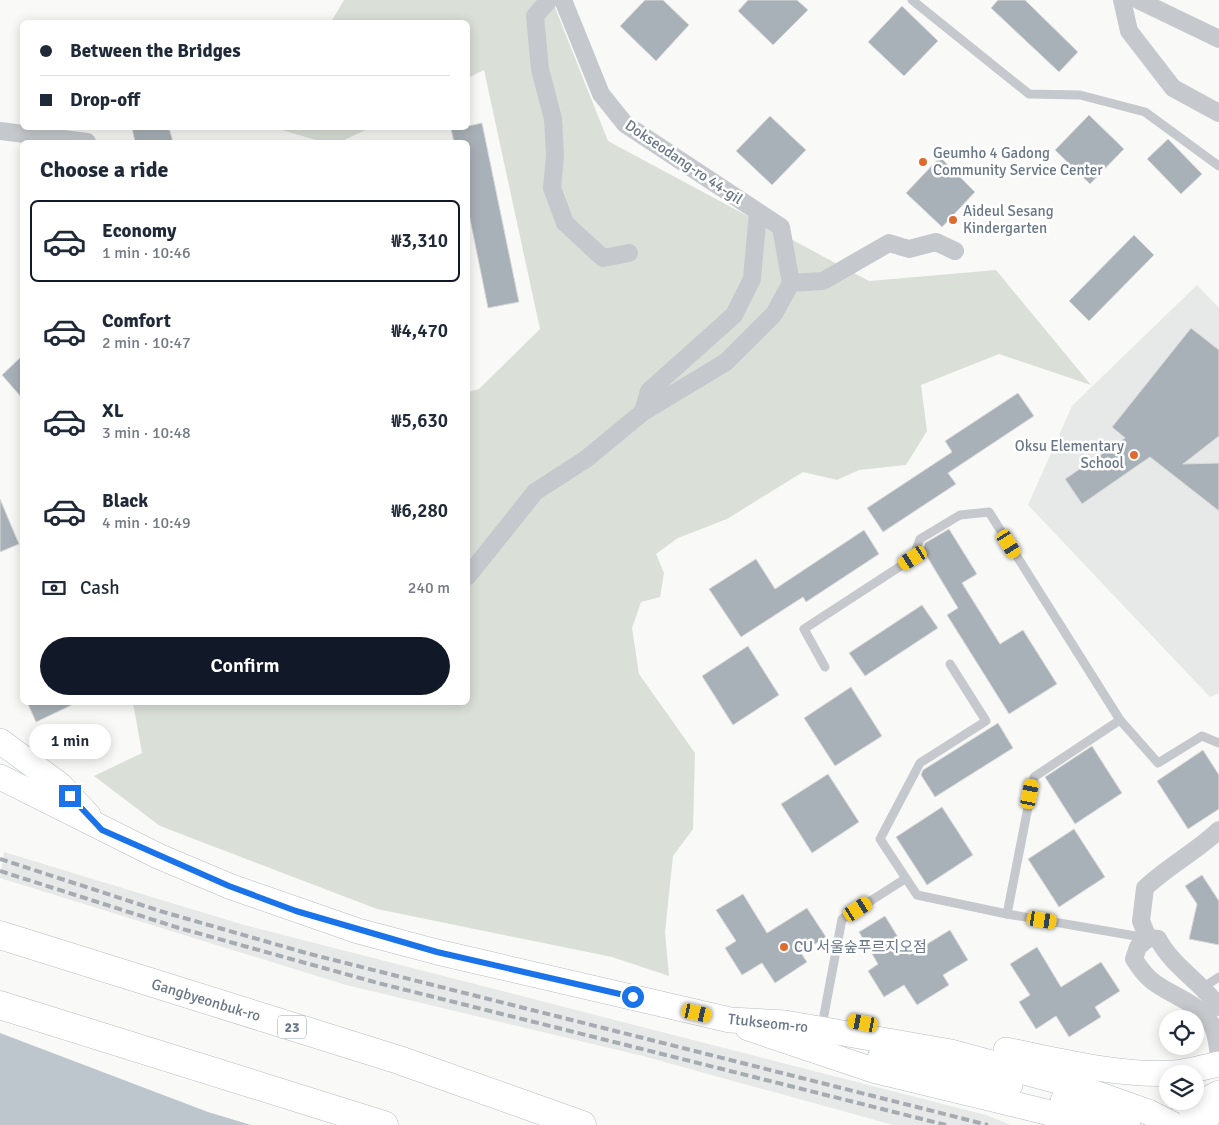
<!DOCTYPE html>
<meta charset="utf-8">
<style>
:root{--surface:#fff;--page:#f6f6f7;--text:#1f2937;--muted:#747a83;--line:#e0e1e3;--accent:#111827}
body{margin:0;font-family:Signika,"Noto Sans KR",sans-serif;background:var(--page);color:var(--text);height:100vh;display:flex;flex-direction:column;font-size:19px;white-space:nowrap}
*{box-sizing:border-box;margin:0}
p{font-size:16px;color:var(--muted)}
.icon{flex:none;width:28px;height:28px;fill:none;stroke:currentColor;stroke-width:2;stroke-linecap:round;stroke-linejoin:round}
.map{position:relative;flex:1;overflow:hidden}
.side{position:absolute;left:20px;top:140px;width:450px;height:565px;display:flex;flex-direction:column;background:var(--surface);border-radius:8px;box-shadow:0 2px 12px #0003}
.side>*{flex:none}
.hud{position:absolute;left:20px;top:20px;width:450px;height:110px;border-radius:8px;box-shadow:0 2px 12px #0003;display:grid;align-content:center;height:110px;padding:0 20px;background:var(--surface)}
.tools{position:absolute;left:1159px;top:1010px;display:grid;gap:10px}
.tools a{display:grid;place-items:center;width:45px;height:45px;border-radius:50%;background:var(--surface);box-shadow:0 2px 12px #0003;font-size:25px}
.end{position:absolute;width:22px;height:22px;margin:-11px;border:6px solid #1a73e8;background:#fff;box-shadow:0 0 0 2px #fff}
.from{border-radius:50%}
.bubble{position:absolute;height:35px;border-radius:18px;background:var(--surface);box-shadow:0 2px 12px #0003;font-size:16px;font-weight:600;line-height:35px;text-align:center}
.car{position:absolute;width:15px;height:30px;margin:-15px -8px;border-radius:6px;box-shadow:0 0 4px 1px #0007;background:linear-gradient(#f5c518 24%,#345 0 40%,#f5c518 0 76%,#345 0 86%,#f5c518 0)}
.hud b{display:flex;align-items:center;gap:18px;height:48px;font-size:19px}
.hud b+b{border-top:1px solid var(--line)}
.hud i{width:12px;height:12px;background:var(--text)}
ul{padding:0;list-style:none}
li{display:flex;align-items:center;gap:15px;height:82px;margin:0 10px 8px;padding:0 10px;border:2px solid transparent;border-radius:8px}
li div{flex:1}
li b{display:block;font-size:19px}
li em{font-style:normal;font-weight:600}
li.current{border-color:var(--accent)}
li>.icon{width:45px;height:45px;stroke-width:1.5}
h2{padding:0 20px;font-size:22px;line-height:60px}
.pay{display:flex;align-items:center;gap:12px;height:55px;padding:0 20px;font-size:19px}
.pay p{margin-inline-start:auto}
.button{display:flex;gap:10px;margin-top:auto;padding:10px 20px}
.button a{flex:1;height:58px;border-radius:30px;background:var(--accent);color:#fff;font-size:20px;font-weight:600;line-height:58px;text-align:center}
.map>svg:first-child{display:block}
.built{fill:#e7e8e8}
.green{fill:#dae0d8}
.water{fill:#bdc6cc}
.building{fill:#a9b1b8;stroke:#dbdbd9}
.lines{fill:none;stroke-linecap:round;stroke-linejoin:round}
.secondary-casing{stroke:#b7bcc1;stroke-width:26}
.highway-casing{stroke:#b8bbbe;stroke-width:29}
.lane{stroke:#c5c8cc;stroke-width:9}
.street{stroke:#c5c8cc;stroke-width:18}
.secondary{stroke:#fff;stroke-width:25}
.highway{stroke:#fff;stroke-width:28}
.rail{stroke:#a6abb1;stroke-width:4;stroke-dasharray:8 4;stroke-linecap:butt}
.secondary-bridge-casing{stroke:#b7bcc1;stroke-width:26;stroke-linecap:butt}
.secondary-bridge{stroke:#fff;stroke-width:25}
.route{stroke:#1a73e8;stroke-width:6}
.poi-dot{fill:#df6b31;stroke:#fff;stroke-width:2}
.labels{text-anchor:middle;stroke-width:5;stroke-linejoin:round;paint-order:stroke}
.shield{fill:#fff;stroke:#96a0ab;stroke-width:1}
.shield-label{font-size:14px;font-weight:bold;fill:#697787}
.poi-label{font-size:15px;fill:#697787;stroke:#fff;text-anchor:start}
.street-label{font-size:15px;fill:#697787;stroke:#fff}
</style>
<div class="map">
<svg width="1219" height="1125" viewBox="0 0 1219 1125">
<rect width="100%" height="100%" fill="#f9f9f7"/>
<g class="built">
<path d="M1197,285L1219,308V693L1210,697L1028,505L1072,406Z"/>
<path d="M4,852L244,925L986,1115L1011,1125H893L643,1056L346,985L0,878Z"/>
</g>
<g class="green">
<path d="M344,0H552L608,141L869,281L996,270L1091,385L999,354L921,385L927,431L906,465L859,470L837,480L803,472L727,519L678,538L656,554L664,573L660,597L641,602L632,628L639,674L695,753L693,829L673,856L665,932L669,976L612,957L377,909L160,826L94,776L142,753L133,703L468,702V392L479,389L540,329L484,70L468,78V22H331Z"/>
<path d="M275,128H370L340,142H323Z"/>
</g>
<path class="water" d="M0,1033L208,1112L251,1125H0Z"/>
<g class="building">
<path d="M645,0H663L689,25L656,61L620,26Z"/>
<path d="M748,0H797L808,10L773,45L738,11Z"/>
<path d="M998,0H1025L1078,52L1059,72L991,8Z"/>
<path d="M902,6L938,41L904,76L868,42Z"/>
<path d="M1089,115L1124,149L1090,184L1055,150Z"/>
<path d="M770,116L806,150L772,185L736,151Z"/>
<path d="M482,123L519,302L488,308L468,209V142H454L451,129L468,128V126Z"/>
<path d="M132,128H169L173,142H135Z"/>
<path d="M1168,139L1202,174L1181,194L1147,159Z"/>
<path d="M940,157L975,192L942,227L906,193Z"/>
<path d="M1134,235L1154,255L1089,321L1069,301Z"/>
<path d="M1191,328L1219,350V436L1183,464L1219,463V511L1150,457L1082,504L1065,479L1125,438L1112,427Z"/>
<path d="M22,356V398L2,375Z"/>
<path d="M1018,393L1034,416L948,473L956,484L883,532L867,508L952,452L945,441Z"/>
<path d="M0,499L19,544L0,552Z"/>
<path d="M949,529L977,574L962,583L1000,644L1023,630L1057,684L1009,714L947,615L958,608L923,550L925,543Z"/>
<path d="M864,530L879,554L806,602L803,597L741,637L709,589L756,559L775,589Z"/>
<path d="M922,605L938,628L865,676L849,653Z"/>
<path d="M748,646L779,695L733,725L702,676Z"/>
<path d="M851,687L882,736L835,766L804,718Z"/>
<path d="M27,702H78L36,722Z"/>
<path d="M998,723L1013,748L935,797L921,775L923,770Z"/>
<path d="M1092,746L1122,793L1075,824L1045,777Z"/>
<path d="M1203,750L1219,775V809L1188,829L1157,781Z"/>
<path d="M828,774L859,822L812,853L781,804Z"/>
<path d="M942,807L973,855L927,885L896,837Z"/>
<path d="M1074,829L1105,877L1059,907L1028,859Z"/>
<path d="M1202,875L1219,901V945L1189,939L1197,904L1185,886Z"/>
<path d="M743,894L767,933L807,908L826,937L801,953L807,962L775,983L762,963L742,975L725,948L736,941L716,910Z"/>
<path d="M885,916L909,955L950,930L968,960L943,975L949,985L917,1005L904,985L884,997L868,971L878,964L859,932Z"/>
<path d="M1037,947L1061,987L1101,962L1120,991L1095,1007L1101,1017L1069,1037L1056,1016L1036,1029L1019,1002L1030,995L1010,964Z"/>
</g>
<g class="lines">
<g class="secondary-casing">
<g id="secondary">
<path d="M0,741L60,785L88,815"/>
<path d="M0,777L158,856L229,886L358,931L437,952L730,1020L785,1023L951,1052L1072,1085L1148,1112"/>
<path d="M748,1028L873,1070L1046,1112L1083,1125"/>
<path d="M1006,1050C1061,1061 1117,1076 1174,1073C1189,1072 1204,1067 1219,1064"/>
<path d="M880,1058L957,1072L1010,1085"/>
<path d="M1063,1101L1128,1125"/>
<path d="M1172,1125L1200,1103L1219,1093"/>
<path d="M1202,1125L1219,1100"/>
</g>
</g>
<g class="highway-casing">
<g id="highway">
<path d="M0,935L399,1060L582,1125"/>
<path d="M0,1005L384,1125"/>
</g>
</g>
<g class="lane">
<path d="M912,0L1029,94L1080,95L1145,112L1219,166"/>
<path d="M950,664L986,721L920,763L880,839L917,895L1007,914L1147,938"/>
<path d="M825,667L804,629L913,558L920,539L960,515L989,512L1120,720L1158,763L1202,736L1219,743"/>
<path d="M1007,914L1034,777L1120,720"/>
<path d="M1202,988L1219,977"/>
<path d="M824,1015L842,919L905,879"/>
</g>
<g class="street">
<path d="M549,0L535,16L540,69L553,119L555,156L552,188L565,223L603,258L629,253"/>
<path d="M1122,0L1129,31L1173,88L1219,113"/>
<path d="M1138,0L1219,39"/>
<path d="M0,131L87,142"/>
<path d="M791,283L823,281L889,243L909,249L936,242L955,251"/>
<path d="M643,412L649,391L734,315L752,279L758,212"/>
<path d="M468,576L535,492L586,459L643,412L726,362L774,314L791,283L781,227L625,124L601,94L563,0"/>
<path d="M1148,938L1138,947L1134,959C1139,967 1144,974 1151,980C1171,997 1204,1003 1214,1030C1217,1038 1218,1048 1219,1056"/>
<path d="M1148,938L1141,921L1145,888C1168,866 1196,852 1219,830"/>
<path d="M1148,938L1158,939C1173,967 1201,982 1219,1007"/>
</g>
<use href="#secondary" class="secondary"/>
<use href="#highway" class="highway"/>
<g class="rail">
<path d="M0,859L160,911L306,953L988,1125"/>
<path d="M0,871L179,928L378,983L946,1125"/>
</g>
<g class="secondary-bridge-casing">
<path id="secondary-bridge" d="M1148,1112L1174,1125"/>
</g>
<use href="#secondary-bridge" class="secondary-bridge"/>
</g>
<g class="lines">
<path class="route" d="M70,796L102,830L229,886L296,911L437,952L633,997"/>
</g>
<g class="poi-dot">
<circle cx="923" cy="162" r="5"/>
<circle cx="953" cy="220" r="5"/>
<circle cx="1134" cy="455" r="5"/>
<circle cx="784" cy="947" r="5"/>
</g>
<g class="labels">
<rect class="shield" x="278" y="1015.5" width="28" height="23" rx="4"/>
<g class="shield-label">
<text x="292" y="1032">23</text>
</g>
<g class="poi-label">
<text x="933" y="158">Geumho 4 Gadong<tspan x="933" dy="17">Community Service Center</tspan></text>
<text x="963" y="216">Aideul Sesang<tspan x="963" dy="17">Kindergarten</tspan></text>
<text x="1124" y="451" text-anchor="end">Oksu Elementary<tspan x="1124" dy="17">School</tspan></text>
<text x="794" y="952">CU 서울숲푸르지오점</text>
</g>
<g class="street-label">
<text transform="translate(684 162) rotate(34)" y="5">Dokseodang-ro 44-gil</text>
<text transform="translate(206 1000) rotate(17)" y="5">Gangbyeonbuk-ro</text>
<text transform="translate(768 1023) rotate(6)" y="5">Ttukseom-ro</text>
</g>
</g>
</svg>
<div class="tools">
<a><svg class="icon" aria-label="locate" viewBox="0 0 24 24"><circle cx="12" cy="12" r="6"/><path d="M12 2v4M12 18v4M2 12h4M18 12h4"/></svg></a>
<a><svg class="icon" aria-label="layers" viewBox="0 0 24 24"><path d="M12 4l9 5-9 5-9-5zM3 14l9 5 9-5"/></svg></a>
</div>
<i class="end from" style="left:633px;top:997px"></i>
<i class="end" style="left:70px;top:796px"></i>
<div class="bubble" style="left:29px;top:724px;width:82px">1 min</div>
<i class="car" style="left:1009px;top:544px;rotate:148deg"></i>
<i class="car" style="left:913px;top:558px;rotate:237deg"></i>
<i class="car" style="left:1030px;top:794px;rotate:11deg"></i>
<i class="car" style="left:858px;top:909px;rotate:57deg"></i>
<i class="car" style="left:1042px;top:920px;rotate:99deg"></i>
<i class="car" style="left:697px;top:1013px;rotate:103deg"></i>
<i class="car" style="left:863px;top:1023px;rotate:281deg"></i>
<div class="hud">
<b><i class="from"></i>Between the Bridges</b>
<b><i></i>Drop-off</b>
</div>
<section class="side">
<h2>Choose a ride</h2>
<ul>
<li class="current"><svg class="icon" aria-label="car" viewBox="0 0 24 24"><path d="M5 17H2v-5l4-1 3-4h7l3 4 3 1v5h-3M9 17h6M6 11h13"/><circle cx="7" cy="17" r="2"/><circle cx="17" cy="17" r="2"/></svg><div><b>Economy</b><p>1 min · 10:46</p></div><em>₩3,310</em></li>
<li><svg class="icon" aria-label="car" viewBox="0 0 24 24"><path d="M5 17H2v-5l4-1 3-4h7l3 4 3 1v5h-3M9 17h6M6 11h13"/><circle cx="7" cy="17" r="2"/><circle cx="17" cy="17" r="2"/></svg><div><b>Comfort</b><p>2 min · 10:47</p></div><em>₩4,470</em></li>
<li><svg class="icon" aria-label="car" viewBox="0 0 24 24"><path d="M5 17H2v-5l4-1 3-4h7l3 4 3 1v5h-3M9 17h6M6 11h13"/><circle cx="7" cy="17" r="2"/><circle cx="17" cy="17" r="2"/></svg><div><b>XL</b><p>3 min · 10:48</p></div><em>₩5,630</em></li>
<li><svg class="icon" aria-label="car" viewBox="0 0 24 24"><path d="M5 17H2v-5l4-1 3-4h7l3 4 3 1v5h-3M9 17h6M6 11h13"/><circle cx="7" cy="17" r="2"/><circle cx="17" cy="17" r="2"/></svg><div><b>Black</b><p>4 min · 10:49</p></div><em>₩6,280</em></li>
</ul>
<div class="pay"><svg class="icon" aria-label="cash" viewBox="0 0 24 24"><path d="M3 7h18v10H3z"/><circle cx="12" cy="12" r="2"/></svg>Cash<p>240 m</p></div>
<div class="button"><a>Confirm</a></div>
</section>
</div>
